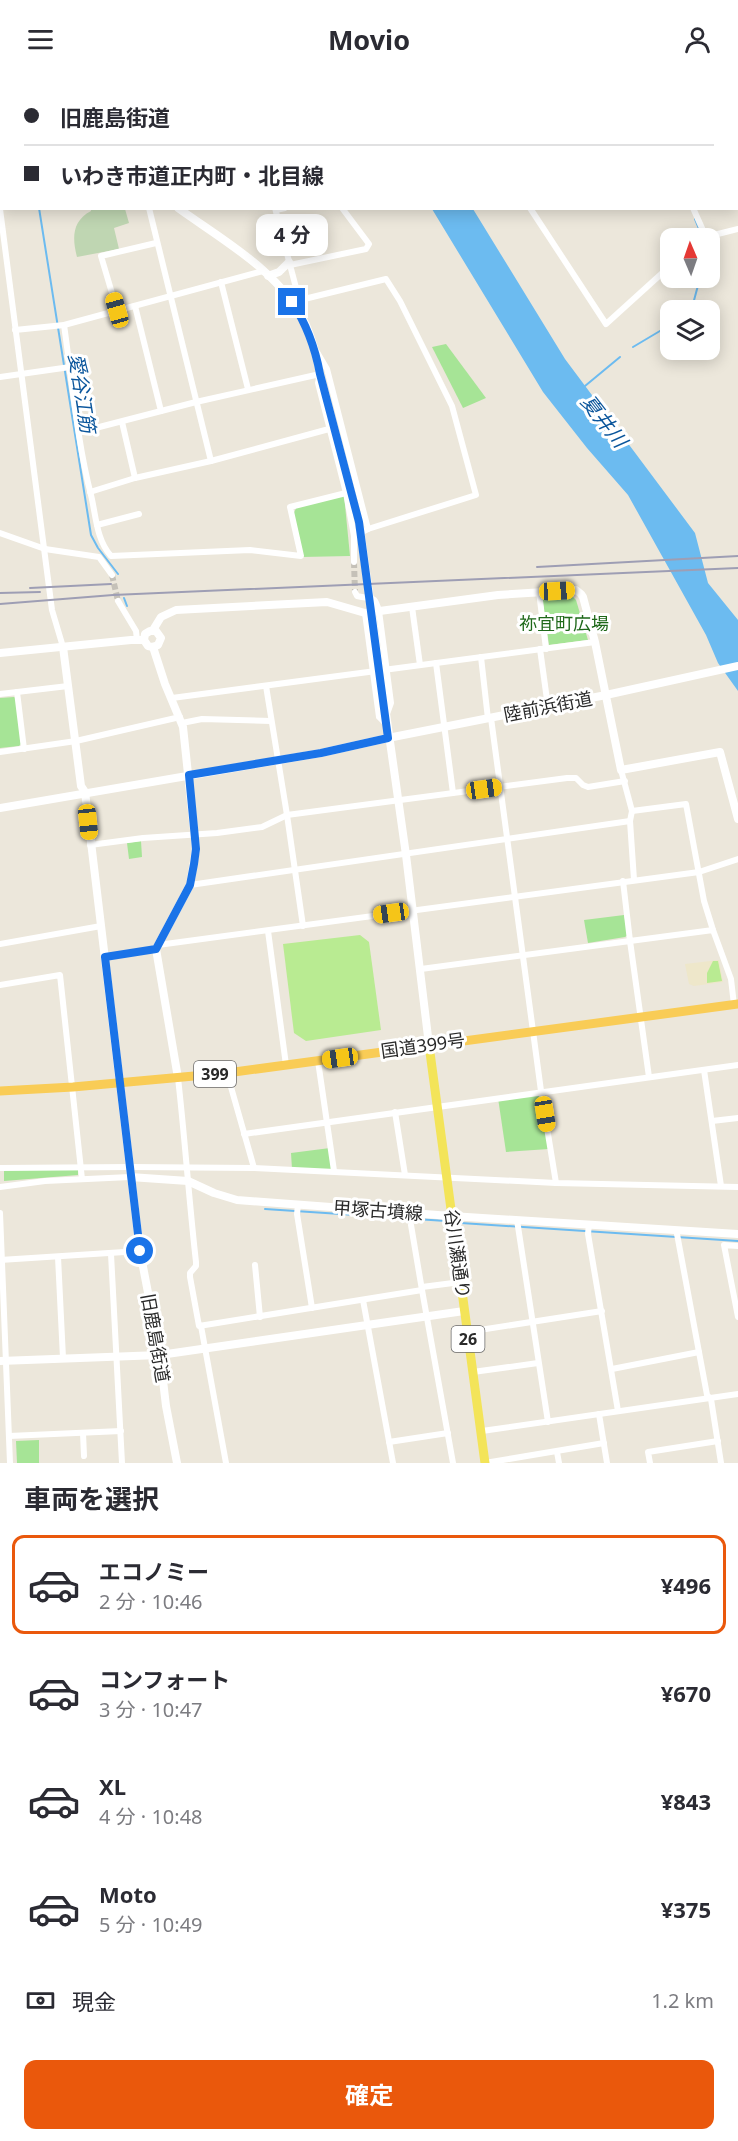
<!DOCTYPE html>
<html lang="ja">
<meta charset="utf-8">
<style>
:root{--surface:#fff;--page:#f2f2f3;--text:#2b2b33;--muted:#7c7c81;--line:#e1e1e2;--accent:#ea580c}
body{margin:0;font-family:"Noto Sans","Noto Sans JP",sans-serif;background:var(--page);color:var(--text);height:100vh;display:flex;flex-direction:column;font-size:22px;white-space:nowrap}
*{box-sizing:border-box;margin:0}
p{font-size:20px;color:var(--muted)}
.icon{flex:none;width:33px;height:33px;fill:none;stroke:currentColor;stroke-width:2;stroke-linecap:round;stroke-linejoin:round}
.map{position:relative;height:1385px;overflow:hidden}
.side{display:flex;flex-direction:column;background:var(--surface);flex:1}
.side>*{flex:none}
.hud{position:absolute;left:0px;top:0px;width:738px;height:132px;box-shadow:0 3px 15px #0003;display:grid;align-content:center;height:132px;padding:0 24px;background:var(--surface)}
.needle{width:39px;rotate:358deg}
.buttons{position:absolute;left:660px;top:150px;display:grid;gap:12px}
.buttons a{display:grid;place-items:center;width:60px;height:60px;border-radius:12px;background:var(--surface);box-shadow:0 3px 15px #0003;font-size:30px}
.end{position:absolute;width:27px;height:27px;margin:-14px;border:8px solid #1a73e8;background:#fff;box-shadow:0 0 0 3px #fff}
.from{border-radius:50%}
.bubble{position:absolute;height:42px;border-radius:12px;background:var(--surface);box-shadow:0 3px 15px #0003;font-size:20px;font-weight:700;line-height:42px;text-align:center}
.car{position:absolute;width:18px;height:36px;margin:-18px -9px;border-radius:8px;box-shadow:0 0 4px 2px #0007;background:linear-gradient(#f5c518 24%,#345 0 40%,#f5c518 0 76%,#345 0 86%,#f5c518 0)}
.hud b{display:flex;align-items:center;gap:21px;height:57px;font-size:22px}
.hud b+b{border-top:2px solid var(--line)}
.hud i{width:15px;height:15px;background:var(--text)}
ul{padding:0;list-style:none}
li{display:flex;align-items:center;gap:18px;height:99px;margin:0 12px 9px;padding:0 12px;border:3px solid transparent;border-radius:12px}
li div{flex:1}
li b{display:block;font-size:22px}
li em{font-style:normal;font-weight:700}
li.current{border-color:var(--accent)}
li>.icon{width:54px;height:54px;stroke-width:1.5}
h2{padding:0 24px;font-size:27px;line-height:72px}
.pay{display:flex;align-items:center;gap:15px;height:66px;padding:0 24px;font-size:22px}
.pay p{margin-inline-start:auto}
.action{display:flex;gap:12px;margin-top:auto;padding:12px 24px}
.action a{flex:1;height:69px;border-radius:12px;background:var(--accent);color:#fff;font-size:24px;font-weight:700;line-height:69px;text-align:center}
header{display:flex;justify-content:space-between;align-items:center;height:78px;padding:0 24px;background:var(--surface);font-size:27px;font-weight:700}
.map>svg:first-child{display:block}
.education{fill:#eee7ca}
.green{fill:#a6e496}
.cemetery{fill:#bfd6b2}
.pitch{fill:#b9eb92}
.water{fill:#6cbbf0}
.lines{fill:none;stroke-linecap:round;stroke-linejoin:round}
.stream{stroke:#6cbbf0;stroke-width:2}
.minor-tunnel{stroke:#c5c1b8;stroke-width:6;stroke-dasharray:6 3;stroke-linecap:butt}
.minor{stroke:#fff;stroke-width:6}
.tertiary{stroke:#fff;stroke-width:8}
.secondary{stroke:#fff;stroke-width:8}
.primary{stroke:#f3e459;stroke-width:9}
.trunk{stroke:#f9cc56;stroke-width:9}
.rail{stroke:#9e9eb4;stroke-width:2}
.route{stroke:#1a73e8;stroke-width:8}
.labels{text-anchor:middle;stroke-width:6;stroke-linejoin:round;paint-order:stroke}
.shield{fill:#fff;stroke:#6a6a6a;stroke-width:1.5}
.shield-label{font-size:16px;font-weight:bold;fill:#2a2a2a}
.park-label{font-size:18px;fill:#1e6819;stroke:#fff}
.street-label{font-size:18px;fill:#2a2a2a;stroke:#fff}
.water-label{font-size:20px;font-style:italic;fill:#0b569c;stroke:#fff}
</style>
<header><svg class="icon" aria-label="menu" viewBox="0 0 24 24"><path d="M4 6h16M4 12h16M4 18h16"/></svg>Movio<svg class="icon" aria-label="person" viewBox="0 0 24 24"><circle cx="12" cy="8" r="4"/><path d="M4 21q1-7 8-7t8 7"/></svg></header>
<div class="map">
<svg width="738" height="1385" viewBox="0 0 738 1385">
<rect width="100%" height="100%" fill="#ece7db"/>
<path class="education" d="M719,882L723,904L694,908L689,906L685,886Z"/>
<g class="green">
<path d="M446,266L486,320L463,330L432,269Z"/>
<path d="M344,417L350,478L302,479L293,437L297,428Z"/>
<path d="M572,518L576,522L588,562L549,567L542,519Z"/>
<path d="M14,619L16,620L21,666L19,668L0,670V620Z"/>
<path d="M141,763L142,779L129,781L127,765Z"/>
<path d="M624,837L628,857L625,859L588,865L584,842Z"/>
<path d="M541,1014L549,1071L506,1074L498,1020Z"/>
<path d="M330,1070L334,1093L292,1091L291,1075Z"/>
<path d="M4,1092H78V1097L4,1103Z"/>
<path d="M39,1362V1385H17L16,1363Z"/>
</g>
<path class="cemetery" d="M91,131H125L129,145L114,150L119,171L77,179C72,160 72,143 91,133Z"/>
<g class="pitch">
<path d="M360,857L369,864L381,952L306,963L294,955L283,866Z"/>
<path d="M713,883H718L722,903L707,905V895Z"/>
</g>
<path class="water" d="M432,131H473L565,281L695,455L708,505L738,542V613L718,585L706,557L628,417L587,370L543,314Z"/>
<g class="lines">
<g class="stream">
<path d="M711,2V0"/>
<path d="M0,22L2,24"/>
<path d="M39,130L91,457L98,470L118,496"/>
<path d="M695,141L702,158"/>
<path d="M688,232L693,226L700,200"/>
<path d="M633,269L670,247"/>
<path d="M585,308L620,279"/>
<path d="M124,520L127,528"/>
<path d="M265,1131L446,1143"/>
<path d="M461,1145L738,1163"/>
</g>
<g class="minor-tunnel">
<path d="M354,484L355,514"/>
<path d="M112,497L118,523"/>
</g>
<g class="minor">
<path d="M114,0V2"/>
<path d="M203,0L205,2"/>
<path d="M431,0L433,2"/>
<path d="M447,0L448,2"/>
<path d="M571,0L572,2"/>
<path d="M457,2L459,0"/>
<path d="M0,99H2"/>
<path d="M149,130L211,383"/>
<path d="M275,130L304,240"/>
<path d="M530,130L606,246L670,188"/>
<path d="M693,130L706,159"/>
<path d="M0,131L52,532L63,569"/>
<path d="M276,132L285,130"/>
<path d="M702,160L738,151"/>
<path d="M290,187L366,171L369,166L342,130"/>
<path d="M221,204L248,311"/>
<path d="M292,224L386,201L400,223L452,328L476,417L368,451"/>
<path d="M135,228L161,333"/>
<path d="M117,232L101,178L156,165"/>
<path d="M64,247C72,302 77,363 91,417C96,437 96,461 111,478L250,472L301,478L290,429L346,415"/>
<path d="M15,252L64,247L263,193"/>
<path d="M0,299L70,289"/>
<path d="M122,344L135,400"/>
<path d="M80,354L196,324L320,296L318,305L346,415L354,458L368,451L327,291L317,274"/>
<path d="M90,414L135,400L211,383L329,351"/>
<path d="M97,447L139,436"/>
<path d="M0,455L45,471L99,479L112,497"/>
<path d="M354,458V484"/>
<path d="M355,514L357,518C373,522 374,516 379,533L391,625L387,636"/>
<path d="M539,514L546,571"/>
<path d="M118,523L136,553L137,562"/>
<path d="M412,529L420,587"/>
<path d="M365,535L379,639L386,646"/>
<path d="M540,571L548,629"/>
<path d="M481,579L488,641"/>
<path d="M436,585L453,715"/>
<path d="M266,608L287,737L303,848"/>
<path d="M17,614L24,671"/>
<path d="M0,616L68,608"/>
<path d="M172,620L595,564"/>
<path d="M491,640L541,1013L556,1105"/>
<path d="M182,645L202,641L271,643"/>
<path d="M0,674L76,663L180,639"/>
<path d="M621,692L632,733L630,743L634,802"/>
<path d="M632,733L686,726L704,823L713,852"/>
<path d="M90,767L143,760L217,755L262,749L287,737L567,700H576L583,707L588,709L625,703"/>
<path d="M623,803L630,863L713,852L731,901L734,927"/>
<path d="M190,807L630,743"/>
<path d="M268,853L286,987"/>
<path d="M0,866L101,848"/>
<path d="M158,867L699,794L738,781"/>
<path d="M105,879L156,871"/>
<path d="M421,891L630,863L649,999"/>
<path d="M0,907L60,897L82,1101"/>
<path d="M318,983L334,1093"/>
<path d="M704,992L721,1108"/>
<path d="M227,995L254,1090"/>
<path d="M178,1000C185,1061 189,1123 196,1184V1188L190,1195V1199L199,1248L422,1212L453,1385"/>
<path d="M395,1034L405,1097"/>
<path d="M712,1043L738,1040"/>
<path d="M244,1056L738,987"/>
<path d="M0,1090L130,1089L254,1090L556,1105L738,1109"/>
<path d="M0,1109L45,1103L130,1099"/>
<path d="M298,1127L297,1136L312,1230"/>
<path d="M0,1135L10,1385"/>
<path d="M517,1142L548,1344"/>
<path d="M589,1146L588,1156L618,1333"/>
<path d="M411,1147L422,1212"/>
<path d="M678,1152L677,1156L707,1317L711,1321L721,1385"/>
<path d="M738,1168L724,1167L738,1239"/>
<path d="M111,1176L122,1385"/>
<path d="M58,1179L63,1280"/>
<path d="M0,1182L140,1173"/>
<path d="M255,1187L260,1239"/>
<path d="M422,1209L453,1205"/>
<path d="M363,1222L393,1385"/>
<path d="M201,1248L226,1385"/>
<path d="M467,1254L602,1233"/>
<path d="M612,1291L699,1274"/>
<path d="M473,1294L538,1285"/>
<path d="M599,1336L607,1385"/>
<path d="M482,1353L738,1316"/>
<path d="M83,1355L84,1378"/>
<path d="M9,1358L121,1353"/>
<path d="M389,1364L448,1355"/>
<path d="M557,1374L559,1385"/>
<path d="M485,1385L604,1365"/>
<path d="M650,1385L648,1374L718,1363"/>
</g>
<g class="tertiary">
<path d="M0,1L2,2"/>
<path d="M178,130C224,163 281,194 306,247C313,263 317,279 320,296L359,444L406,777L429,967"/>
<path d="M268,198L279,194L289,184"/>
<path d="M153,552L161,539L176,532L327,524L365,535L498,517L576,512L581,516L583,519L595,564L621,692L720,674L738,741"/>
<path d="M63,569L81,708L85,714L140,1173L160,1277L166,1328L177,1385"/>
<path d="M153,569L165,606L183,649L196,771L190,807L156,871L178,1000"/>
<path d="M0,575L131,562H144L148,568L153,569L158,567L161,560L156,553H150L145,556L144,562"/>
<path d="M0,730L321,675L388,660L606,617L738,588"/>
<path d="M0,1283L160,1277L464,1233"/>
</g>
<path class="secondary" d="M130,1099L188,1103L214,1115L237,1122L451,1138L738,1156"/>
<path class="primary" d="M429,967L485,1385"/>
<path class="trunk" d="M0,1013L73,1009L227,995L738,926"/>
<g class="rail">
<path d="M537,489L738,478"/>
<path d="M30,510L111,506"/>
<path d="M0,515L40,514"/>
<path d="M0,526L113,517L738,490"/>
</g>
</g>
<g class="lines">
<path class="route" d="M140,1173L105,879L156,871L190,807L194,786L196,771L189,697L321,675L388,660L359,444L320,296C315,269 307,247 292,224"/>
</g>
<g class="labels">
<g class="shield">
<rect x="194" y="983" width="42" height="26" rx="4.5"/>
<rect x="451.5" y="1248" width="33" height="26" rx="4.5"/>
</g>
<g class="shield-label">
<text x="215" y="1002">399</text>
<text x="468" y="1267">26</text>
</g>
<g class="park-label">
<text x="564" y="552">祢宜町広場</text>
</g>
<g class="street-label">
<text transform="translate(548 629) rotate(-11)" y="6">陸前浜街道</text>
<text transform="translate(423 968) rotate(-8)" y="6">国道399号</text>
<text transform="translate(378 1133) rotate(4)" y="6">甲塚古墳線</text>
<text transform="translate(457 1176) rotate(82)" y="6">谷川瀬通り</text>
<text transform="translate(155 1260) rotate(80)" y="6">旧鹿島街道</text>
</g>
<g class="water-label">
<text transform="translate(82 315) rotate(81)" y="7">愛谷江筋</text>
<text transform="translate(604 343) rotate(52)" y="7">夏井川</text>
</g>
</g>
</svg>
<div class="buttons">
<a><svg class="needle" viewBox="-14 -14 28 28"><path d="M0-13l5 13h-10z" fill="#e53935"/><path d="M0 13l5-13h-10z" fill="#7c7c81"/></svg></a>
<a><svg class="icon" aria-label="layers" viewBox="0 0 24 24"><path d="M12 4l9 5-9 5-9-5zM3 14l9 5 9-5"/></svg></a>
</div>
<i class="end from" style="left:140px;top:1173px"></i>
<i class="end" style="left:292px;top:224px"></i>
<div class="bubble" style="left:256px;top:136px;width:72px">4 分</div>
<i class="car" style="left:117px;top:232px;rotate:344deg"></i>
<i class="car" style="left:557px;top:513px;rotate:87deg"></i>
<i class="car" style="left:484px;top:711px;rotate:82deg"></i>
<i class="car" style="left:88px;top:744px;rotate:174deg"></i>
<i class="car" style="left:391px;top:835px;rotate:262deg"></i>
<i class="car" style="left:340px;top:980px;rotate:262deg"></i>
<i class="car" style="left:545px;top:1036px;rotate:171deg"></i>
<div class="hud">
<b><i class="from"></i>旧鹿島街道</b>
<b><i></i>いわき市道正内町・北目線</b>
</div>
</div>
<section class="side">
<h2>車両を選択</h2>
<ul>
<li class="current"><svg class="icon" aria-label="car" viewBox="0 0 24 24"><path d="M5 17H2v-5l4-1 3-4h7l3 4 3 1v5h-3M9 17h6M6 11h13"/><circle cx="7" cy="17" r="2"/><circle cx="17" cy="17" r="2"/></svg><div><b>エコノミー</b><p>2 分 · 10:46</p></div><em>¥496</em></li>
<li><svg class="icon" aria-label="car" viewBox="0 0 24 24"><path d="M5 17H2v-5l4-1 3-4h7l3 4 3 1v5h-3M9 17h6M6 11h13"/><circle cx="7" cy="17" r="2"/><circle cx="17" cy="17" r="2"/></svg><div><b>コンフォート</b><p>3 分 · 10:47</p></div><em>¥670</em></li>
<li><svg class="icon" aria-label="car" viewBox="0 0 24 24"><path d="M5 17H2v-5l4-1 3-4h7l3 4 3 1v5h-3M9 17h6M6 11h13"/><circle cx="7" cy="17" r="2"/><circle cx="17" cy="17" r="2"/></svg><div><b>XL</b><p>4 分 · 10:48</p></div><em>¥843</em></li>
<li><svg class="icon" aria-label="car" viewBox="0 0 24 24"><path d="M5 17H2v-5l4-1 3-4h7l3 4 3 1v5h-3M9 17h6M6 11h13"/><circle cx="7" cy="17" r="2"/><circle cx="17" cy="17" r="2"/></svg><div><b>Moto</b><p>5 分 · 10:49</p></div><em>¥375</em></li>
</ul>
<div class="pay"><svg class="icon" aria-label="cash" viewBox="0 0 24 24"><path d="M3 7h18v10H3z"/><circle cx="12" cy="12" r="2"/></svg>現金<p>1.2 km</p></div>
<div class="action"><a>確定</a></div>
</section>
